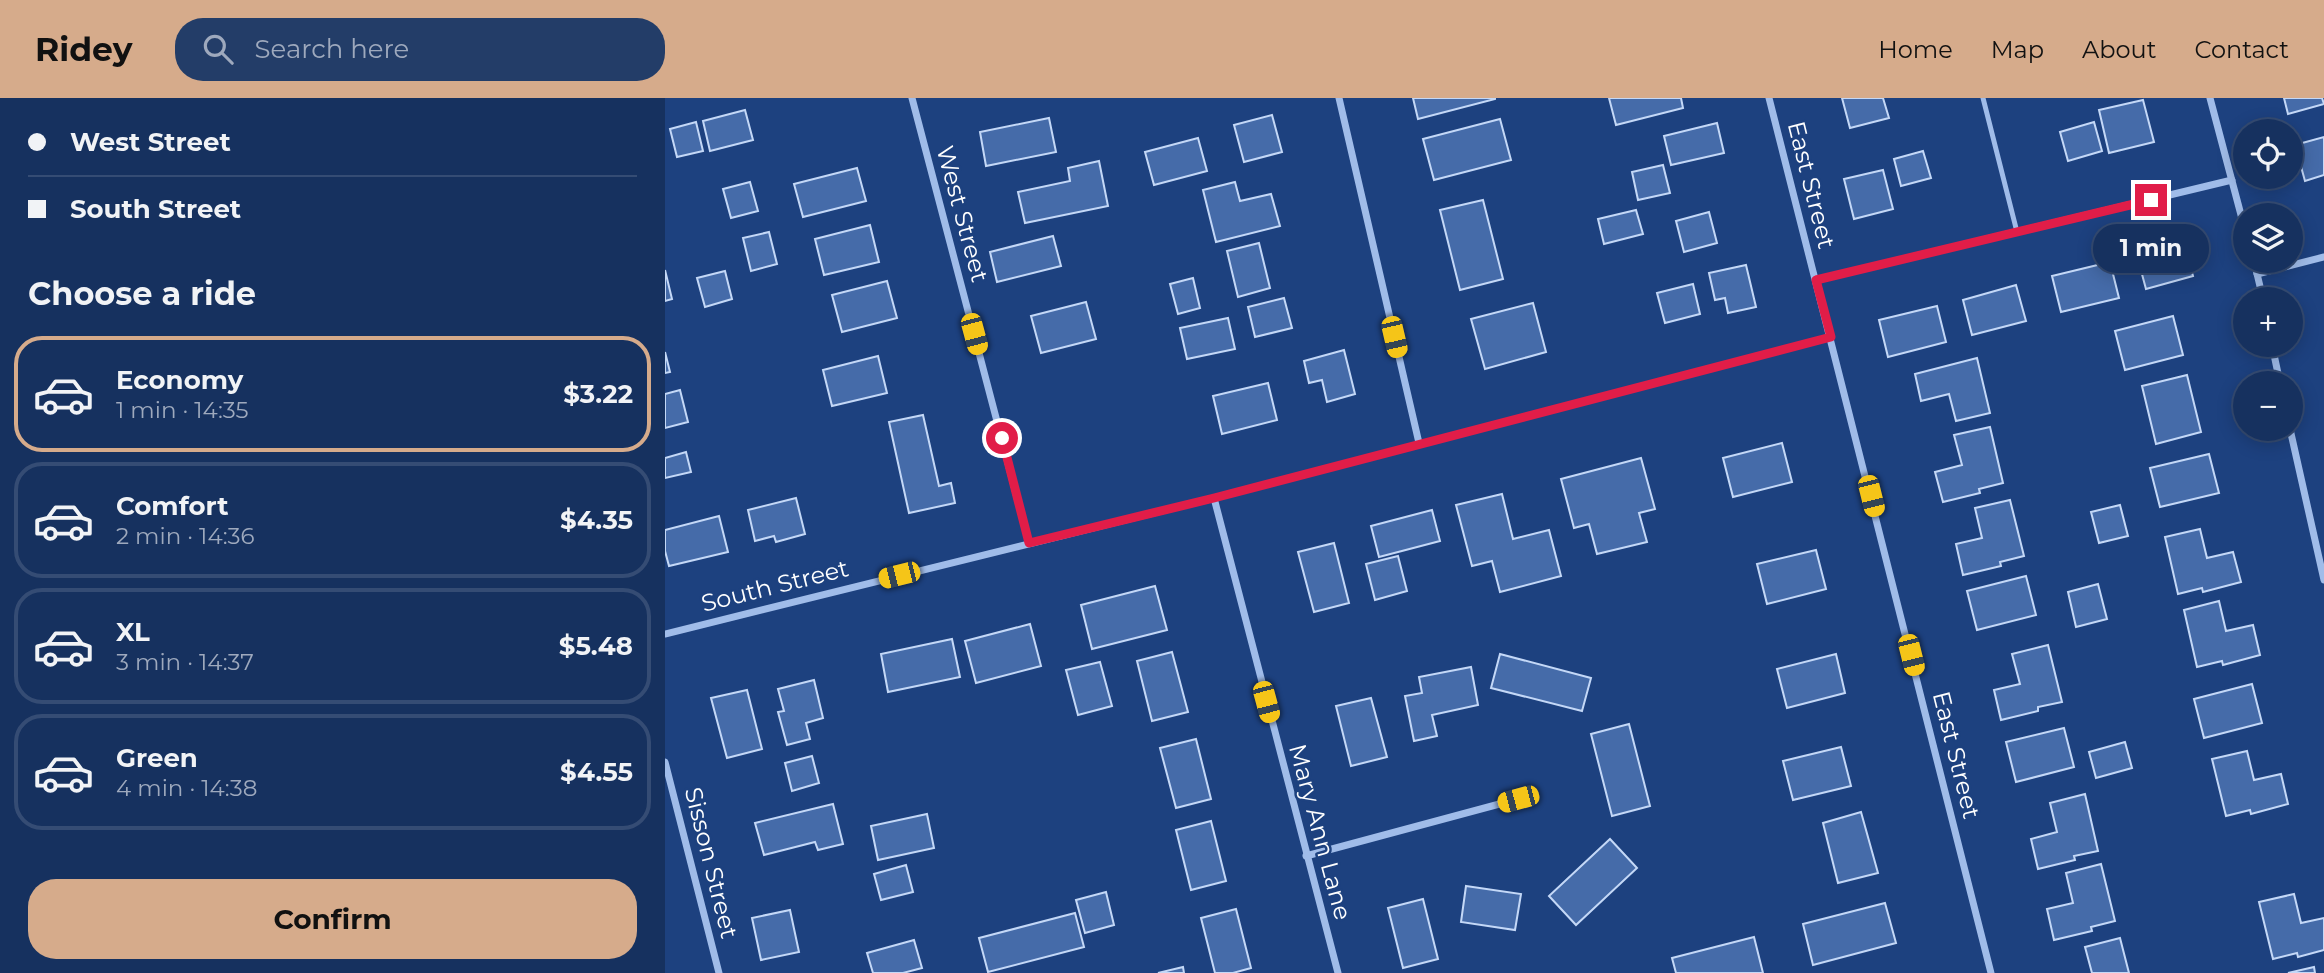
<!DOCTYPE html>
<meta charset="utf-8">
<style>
:root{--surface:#16315f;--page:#233d68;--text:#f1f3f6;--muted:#9ea9bd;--line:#354c74;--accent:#d6ab8b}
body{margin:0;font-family:Montserrat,sans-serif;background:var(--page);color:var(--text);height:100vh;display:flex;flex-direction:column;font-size:26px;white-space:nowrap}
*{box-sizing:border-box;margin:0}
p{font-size:23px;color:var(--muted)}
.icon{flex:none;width:38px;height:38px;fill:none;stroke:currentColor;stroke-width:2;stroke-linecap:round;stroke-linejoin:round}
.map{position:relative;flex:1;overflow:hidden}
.details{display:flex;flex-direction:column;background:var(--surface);width:665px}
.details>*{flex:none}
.hud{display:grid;align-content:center;height:154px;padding:0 28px;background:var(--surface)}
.controls{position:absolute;left:1568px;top:21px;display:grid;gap:14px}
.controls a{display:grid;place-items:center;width:70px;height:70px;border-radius:50%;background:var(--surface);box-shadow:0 4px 18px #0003,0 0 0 2px var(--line);font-size:35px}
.end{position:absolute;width:32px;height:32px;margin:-16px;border:9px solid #e11d48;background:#fff;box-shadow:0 0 0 4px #fff}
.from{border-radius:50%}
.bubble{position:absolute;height:49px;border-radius:24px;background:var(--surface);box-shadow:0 4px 18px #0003,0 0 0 2px var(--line);font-size:23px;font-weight:700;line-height:49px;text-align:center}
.car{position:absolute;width:21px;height:42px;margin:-21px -10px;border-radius:9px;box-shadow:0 0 5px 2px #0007;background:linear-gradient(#f5c518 24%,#345 0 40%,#f5c518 0 76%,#345 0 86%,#f5c518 0)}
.hud b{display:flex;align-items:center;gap:24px;height:66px;font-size:26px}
.hud b+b{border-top:2px solid var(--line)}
.hud i{width:18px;height:18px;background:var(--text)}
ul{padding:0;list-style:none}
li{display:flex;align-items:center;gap:21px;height:116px;margin:0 14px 10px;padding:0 14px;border:4px solid var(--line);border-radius:28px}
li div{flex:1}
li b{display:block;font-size:26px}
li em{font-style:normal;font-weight:700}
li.active{border-color:var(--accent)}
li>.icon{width:63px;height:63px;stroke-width:1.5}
h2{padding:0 28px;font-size:32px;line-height:84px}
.action{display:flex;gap:14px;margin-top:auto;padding:14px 28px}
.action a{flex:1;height:80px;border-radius:28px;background:var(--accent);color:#111;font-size:28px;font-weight:700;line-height:80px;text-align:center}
header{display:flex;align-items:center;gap:42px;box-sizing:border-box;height:98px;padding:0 35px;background:var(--accent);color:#111}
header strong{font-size:33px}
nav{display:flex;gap:38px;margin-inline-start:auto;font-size:24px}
.search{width:490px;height:63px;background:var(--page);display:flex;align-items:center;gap:18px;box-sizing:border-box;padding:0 24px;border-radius:28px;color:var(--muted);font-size:26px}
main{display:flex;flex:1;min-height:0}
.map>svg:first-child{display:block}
.building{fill:#456ba9;stroke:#c4d8f7;stroke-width:2}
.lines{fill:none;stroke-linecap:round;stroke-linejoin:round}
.lane{stroke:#a0bce9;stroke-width:5}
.street{stroke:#a0bce9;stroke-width:7}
.route{stroke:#e11d48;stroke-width:9}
.labels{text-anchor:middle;stroke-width:5;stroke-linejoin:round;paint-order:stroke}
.street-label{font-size:24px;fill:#fff;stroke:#1d417f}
</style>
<header>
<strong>Ridey</strong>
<div class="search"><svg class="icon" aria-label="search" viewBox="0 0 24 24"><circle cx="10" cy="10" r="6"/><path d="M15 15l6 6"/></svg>Search here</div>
<nav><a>Home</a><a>Map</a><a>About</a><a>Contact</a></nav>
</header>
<main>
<section class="details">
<div class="hud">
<b><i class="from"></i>West Street</b>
<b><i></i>South Street</b>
</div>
<h2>Choose a ride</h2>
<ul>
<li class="active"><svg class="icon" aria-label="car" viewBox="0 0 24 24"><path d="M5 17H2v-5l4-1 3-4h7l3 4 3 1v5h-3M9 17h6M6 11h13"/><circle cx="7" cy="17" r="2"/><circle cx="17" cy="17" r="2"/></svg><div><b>Economy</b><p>1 min · 14:35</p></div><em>$3.22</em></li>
<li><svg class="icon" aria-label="car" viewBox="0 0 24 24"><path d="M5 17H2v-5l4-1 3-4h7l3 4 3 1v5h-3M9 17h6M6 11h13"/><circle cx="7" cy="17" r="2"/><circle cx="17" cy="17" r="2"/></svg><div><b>Comfort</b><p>2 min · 14:36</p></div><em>$4.35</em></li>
<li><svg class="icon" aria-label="car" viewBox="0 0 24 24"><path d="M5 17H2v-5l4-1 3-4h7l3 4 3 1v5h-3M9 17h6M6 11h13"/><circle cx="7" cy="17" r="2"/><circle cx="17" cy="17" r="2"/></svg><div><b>XL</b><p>3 min · 14:37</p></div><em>$5.48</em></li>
<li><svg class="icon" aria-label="car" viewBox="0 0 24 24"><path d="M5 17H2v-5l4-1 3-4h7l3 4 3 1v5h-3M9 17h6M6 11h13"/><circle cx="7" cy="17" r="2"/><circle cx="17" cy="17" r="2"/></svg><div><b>Green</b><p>4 min · 14:38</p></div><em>$4.55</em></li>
</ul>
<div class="action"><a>Confirm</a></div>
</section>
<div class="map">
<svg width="1659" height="875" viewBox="0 0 1659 875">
<rect width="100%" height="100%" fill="#1d417f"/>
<g class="building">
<path d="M748,0H830V1L753,21Z"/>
<path d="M944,0H1016L1018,10L951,27Z"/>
<path d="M1177,0H1218L1224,20L1185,30Z"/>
<path d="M1619,0H1657L1659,6L1623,16Z"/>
<path d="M1478,2L1489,44L1444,55L1434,12Z"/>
<path d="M80,12L88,42L45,53L38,23Z"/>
<path d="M607,17L617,54L579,64L569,27Z"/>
<path d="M384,20L391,54L321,68L315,34Z"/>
<path d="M835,21L846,62L769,82L758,41Z"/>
<path d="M31,24L38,53L12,59L5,31Z"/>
<path d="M1429,24L1437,53L1403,63L1395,34Z"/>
<path d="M1052,25L1059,55L1006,67L999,38Z"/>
<path d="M1659,39V77L1640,83L1630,47Z"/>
<path d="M533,40L542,73L489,87L480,54Z"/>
<path d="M1258,53L1266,80L1236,88L1229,61Z"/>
<path d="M434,63L443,108L360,125L353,94L405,83L403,70Z"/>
<path d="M998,67L1005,95L973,102L967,74Z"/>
<path d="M192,70L201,103L138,119L129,86Z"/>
<path d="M1218,72L1228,111L1189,121L1179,81Z"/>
<path d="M85,84L93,113L66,120L58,91Z"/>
<path d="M570,84L575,103L606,96L615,128L551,144L538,92Z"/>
<path d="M818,102L838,181L795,192L775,112Z"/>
<path d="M971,112L978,136L939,146L933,121Z"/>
<path d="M1044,114L1052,145L1019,154L1011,123Z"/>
<path d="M205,127L214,164L159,177L150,141Z"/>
<path d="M104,134L112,166L86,173L78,140Z"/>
<path d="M388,138L396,168L332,184L325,154Z"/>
<path d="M1518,141L1528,178L1481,191L1471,154Z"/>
<path d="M594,145L605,190L573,199L562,153Z"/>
<path d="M1445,164L1454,200L1396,214L1387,178Z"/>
<path d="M1081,167L1091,209L1063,215L1060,200L1050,202L1044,175Z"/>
<path d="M0,172L7,201L0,203Z"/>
<path d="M60,173L67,201L40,209L32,180Z"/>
<path d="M528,180L535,210L513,216L505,186Z"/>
<path d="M222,183L232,220L177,234L167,197Z"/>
<path d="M1028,186L1035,216L1000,225L992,195Z"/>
<path d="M1351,187L1361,223L1307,237L1298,202Z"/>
<path d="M619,200L627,230L590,239L583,209Z"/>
<path d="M421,204L431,241L376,255L366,218Z"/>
<path d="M868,205L881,254L820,271L806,221Z"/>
<path d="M1272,208L1281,244L1223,259L1214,222Z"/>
<path d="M1508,218L1518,257L1460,272L1450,233Z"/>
<path d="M563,220L570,251L522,261L515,230Z"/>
<path d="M679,252L690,296L662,304L657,282L644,285L639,263Z"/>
<path d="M0,254L5,274L0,275Z"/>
<path d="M213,258L222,295L167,308L158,272Z"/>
<path d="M1312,260L1325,315L1291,323L1284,296L1256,303L1250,276Z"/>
<path d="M1522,277L1536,334L1491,346L1477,288Z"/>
<path d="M603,285L612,322L557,336L548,298Z"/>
<path d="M15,292L23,324L0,330V296Z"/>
<path d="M258,317L274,388L286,385L290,405L244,415L224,324Z"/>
<path d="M1325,329L1338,385L1314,391L1315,395L1278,404L1270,374L1297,367L1289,337Z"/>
<path d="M1117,345L1127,384L1068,399L1058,360Z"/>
<path d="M21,354L26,374L0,380V360Z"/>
<path d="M1544,356L1554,395L1495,409L1485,370Z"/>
<path d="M976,360L990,411L974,415L982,444L932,456L924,426L909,430L896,381Z"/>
<path d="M837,396L848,441L884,432L896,478L835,494L827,463L807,468L791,407Z"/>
<path d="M131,400L140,436L111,444L109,438L90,443L83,412Z"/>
<path d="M1345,402L1359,458L1335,464L1336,468L1298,477L1291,446L1317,440L1310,410Z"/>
<path d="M1455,407L1463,438L1434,445L1426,414Z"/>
<path d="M767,412L775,443L714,459L706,428Z"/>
<path d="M54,418L63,454L4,468L0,453V432Z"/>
<path d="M1535,431L1542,460L1568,454L1576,484L1538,494L1537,490L1513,496L1500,439Z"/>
<path d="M669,445L684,505L649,514L633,454Z"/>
<path d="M1151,452L1161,491L1102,506L1092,466Z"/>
<path d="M733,458L742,493L710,502L701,466Z"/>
<path d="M1361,478L1371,517L1312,532L1302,493Z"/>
<path d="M1433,486L1442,521L1411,529L1403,494Z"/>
<path d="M490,488L502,532L427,551L416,507Z"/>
<path d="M1554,503L1561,533L1588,527L1595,557L1558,567L1557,563L1532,569L1519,512Z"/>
<path d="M365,526L376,568L311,585L300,543Z"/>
<path d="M287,541L295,579L223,594L216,556Z"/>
<path d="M1383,547L1397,604L1373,609V613L1336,622L1329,592L1355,586L1347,556Z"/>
<path d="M507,554L523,614L487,623L472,563Z"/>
<path d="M835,556L926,580L917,613L826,590Z"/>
<path d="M1171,556L1180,595L1122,610L1112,571Z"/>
<path d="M435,564L447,608L413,617L401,572Z"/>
<path d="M806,569L813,607L767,617L772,638L749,643L740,598L757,595L754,579Z"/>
<path d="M149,582L158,620L141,625L145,641L122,647L113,614L119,613L113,591Z"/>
<path d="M1587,586L1597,625L1539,640L1529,601Z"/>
<path d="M82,592L97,651L62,660L46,600Z"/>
<path d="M706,600L722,659L686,668L671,608Z"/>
<path d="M964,626L985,708L947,718L926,636Z"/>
<path d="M1399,630L1409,669L1351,684L1341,644Z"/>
<path d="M531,641L546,701L511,710L495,650Z"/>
<path d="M1460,644L1467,670L1431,680L1424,654Z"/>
<path d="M1176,649L1186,688L1128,702L1118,663Z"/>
<path d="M1582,653L1589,682L1616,676L1623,706L1586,716L1585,712L1561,718L1547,661Z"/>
<path d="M147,658L154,685L127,693L120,665Z"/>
<path d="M1420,696L1433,753L1409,758L1410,762L1373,771L1366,741L1392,734L1385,705Z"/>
<path d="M168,706L178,746L153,752L150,744L99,757L90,725Z"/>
<path d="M1196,714L1213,775L1173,785L1158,725Z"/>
<path d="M262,716L269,750L213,762L206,728Z"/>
<path d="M546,723L561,783L526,792L511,732Z"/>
<path d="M945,741L972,770L911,827L884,798Z"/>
<path d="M1436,766L1450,823L1426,829L1427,833L1389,842L1382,811L1408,805L1401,775Z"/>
<path d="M241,767L248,794L216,802L209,776Z"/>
<path d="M801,788L856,796L850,832L796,824Z"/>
<path d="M441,794L449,827L420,835L411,802Z"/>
<path d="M1629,796L1636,825L1659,820V852L1633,859L1632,855L1608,861L1594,804Z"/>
<path d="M758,801L773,861L738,870L723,810Z"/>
<path d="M1220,805L1231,845L1148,867L1138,826Z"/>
<path d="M571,811L586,870L568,875H550L536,820Z"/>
<path d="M125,812L134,854L96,862L87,820Z"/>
<path d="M410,815L419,849L323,874L314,840Z"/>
<path d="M1089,839L1098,875H1011L1007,860Z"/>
<path d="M1455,840L1464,875H1427L1420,849Z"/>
<path d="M249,842L257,870L238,875H208L202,855Z"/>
<path d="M518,869L519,875H493Z"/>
<path d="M1649,869L1650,875H1623Z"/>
</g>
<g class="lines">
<path class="lane" d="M1318,0L1352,134"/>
<g class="street">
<path d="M247,0L364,445"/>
<path d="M674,0L754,345"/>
<path d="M1104,0L1326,875"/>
<path d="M1545,0L1580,132"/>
<path d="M1589,163L1598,201"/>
<path d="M1592,176L1659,159"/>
<path d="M1151,182L1567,82"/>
<path d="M1607,247L1615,285"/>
<path d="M1625,331L1659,482"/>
<path d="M549,400L673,875"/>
<path d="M0,536L549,400L1166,239"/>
<path d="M0,664L54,875"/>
<path d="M641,758L853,701"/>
</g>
</g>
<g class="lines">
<path class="route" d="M337,340L364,445L549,400L1166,239L1151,182L1486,102"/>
</g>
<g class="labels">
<g class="street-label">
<text transform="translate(1146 87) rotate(76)" y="8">East Street</text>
<text transform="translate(297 116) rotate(75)" y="8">West Street</text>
<text transform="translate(110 488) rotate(-14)" y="8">South Street</text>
<text transform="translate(1291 657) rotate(76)" y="8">East Street</text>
<text transform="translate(655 734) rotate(75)" y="8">Mary Ann Lane</text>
<text transform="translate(46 765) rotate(76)" y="8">Sisson Street</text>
</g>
</g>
</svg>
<div class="controls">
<a><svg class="icon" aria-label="locate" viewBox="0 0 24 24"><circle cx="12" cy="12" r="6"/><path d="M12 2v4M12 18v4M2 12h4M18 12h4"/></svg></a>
<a><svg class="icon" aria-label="layers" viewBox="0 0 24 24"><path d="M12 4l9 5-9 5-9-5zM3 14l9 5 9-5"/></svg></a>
<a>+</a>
<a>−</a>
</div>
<i class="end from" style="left:337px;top:340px"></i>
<i class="end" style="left:1486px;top:102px"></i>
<div class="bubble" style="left:1428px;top:126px;width:116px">1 min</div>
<i class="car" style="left:309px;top:236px;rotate:165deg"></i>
<i class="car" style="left:729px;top:239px;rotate:167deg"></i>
<i class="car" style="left:1206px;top:398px;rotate:166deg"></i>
<i class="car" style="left:234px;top:477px;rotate:256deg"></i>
<i class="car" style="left:1246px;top:557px;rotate:166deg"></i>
<i class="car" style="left:601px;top:604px;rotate:165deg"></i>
<i class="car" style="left:853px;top:701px;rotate:255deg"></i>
</div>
</main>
